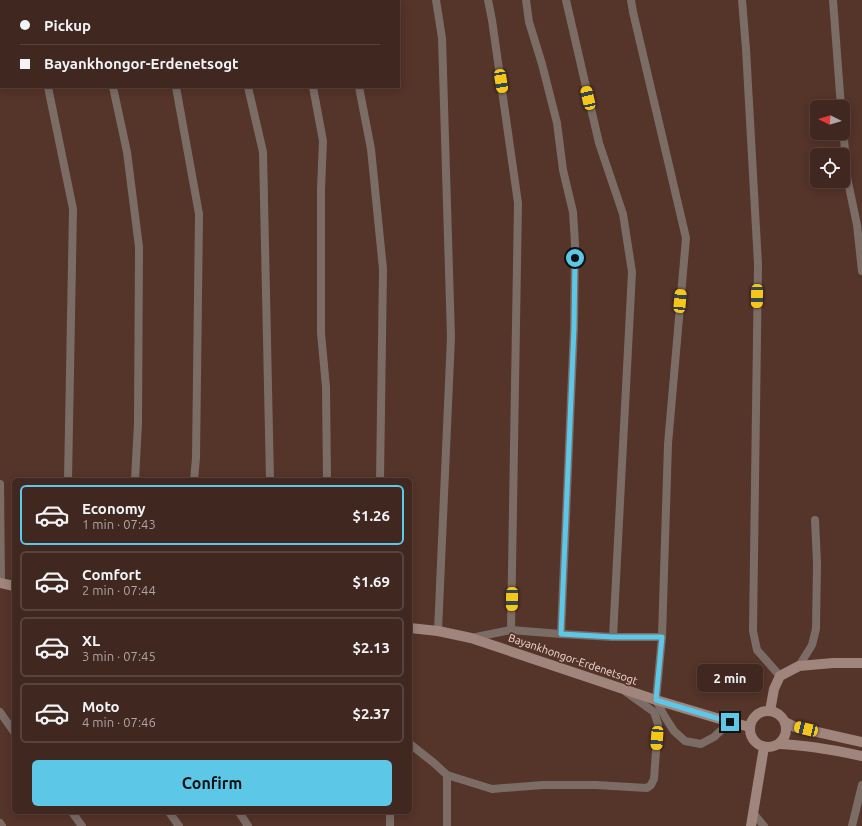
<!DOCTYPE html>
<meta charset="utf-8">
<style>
:root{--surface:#40271f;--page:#4b332c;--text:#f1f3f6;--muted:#aea5a4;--line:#59443d;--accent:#5cc7e7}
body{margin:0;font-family:Ubuntu,sans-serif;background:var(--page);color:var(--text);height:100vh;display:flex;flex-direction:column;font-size:15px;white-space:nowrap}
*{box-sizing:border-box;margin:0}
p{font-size:13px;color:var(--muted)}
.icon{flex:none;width:22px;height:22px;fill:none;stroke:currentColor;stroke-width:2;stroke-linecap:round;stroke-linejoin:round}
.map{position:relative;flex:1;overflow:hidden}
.details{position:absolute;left:12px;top:478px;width:400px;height:336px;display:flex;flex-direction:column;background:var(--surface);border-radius:6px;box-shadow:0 2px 10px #0003,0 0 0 1px var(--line)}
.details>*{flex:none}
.banner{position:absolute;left:0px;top:0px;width:400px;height:88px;box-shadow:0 2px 10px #0003,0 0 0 1px var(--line);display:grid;align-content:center;height:88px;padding:0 20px;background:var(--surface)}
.needle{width:26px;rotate:275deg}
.controls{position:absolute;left:810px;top:100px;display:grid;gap:8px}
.controls a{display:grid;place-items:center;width:40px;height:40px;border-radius:6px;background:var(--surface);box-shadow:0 2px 10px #0003,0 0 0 1px var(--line);font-size:20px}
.end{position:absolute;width:18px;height:18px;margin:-9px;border:5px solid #5cc7e7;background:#111;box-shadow:0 0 0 2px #111}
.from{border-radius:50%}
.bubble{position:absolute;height:28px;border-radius:6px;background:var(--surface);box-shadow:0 2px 10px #0003,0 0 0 1px var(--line);font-size:13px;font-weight:700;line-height:28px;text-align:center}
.car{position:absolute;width:12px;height:24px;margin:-12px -6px;border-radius:5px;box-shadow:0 0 3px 1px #0007;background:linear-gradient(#f5c518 24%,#345 0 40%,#f5c518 0 76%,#345 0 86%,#f5c518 0)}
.banner b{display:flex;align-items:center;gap:14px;height:38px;font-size:15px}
.banner b+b{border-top:1px solid var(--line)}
.banner i{width:10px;height:10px;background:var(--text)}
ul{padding:7px 0 0;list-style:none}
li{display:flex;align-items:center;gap:12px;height:60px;margin:0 8px 6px;padding:0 12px;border:2px solid var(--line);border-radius:6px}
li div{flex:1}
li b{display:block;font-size:15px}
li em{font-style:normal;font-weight:700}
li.current{border-color:var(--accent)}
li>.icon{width:36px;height:36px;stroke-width:1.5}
.primary-button{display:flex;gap:8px;margin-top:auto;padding:8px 20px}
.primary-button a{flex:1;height:46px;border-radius:6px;background:var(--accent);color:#111;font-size:16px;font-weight:700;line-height:46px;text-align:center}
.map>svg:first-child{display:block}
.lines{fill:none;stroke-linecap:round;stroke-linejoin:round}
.street{stroke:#7c6c66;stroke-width:8}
.secondary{stroke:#9f857c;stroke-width:10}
.route{stroke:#5cc7e7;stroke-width:5}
.labels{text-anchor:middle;stroke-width:3.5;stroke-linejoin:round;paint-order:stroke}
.street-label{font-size:11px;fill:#f0dad3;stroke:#553429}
</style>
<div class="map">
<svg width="862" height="826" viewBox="0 0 862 826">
<rect width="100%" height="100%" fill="#553429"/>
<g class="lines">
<g class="street">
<path d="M30,0V1"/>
<path d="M90,0L91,1"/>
<path d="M159,0V1"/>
<path d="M226,0V1"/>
<path d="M290,0L291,1"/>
<path d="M343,0V1"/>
<path d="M436,0L442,38L451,337L438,631"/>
<path d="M488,0L492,20L518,203L511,630"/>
<path d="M526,0L529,22L542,64L557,123L563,170L573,212L575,244L574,328L561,634"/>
<path d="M566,0L599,143L623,214L632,272L613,637"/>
<path d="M631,0L633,12L686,238L668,444L662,637L656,700L665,717L674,731L685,741L701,744L714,737L730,722"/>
<path d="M742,0L746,49L758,264L753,631L757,650L780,676"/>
<path d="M833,0L841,107"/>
<path d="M48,87L73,209L68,480"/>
<path d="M113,87L127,152L139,247L138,423L135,480"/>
<path d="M176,87L199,214L196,458L194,480"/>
<path d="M248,87L263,152L270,480"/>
<path d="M313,87L323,141L321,189V333L326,387L327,480"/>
<path d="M359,87L371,149L383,269L380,480"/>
<path d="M843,126L847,177L857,225L862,271"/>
<path d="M0,484L1,583"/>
<path d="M471,638L511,630L561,634L613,637H662"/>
<path d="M799,666L812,645L816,629L817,563L815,520"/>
<path d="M0,712L14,732"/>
<path d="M410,744L434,763L447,775L492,789L543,785H596L647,788L651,785L654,779L658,724L654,712L626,692"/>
<path d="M447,775V826"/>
<path d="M72,812L82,826"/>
<path d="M169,812L179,826"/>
<path d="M239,812L248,826"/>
<path d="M390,812V826"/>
<path d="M753,813L764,826"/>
<path d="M0,823L2,826"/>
<path d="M852,826L862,785"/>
</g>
<g class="secondary">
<path d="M0,583L14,586"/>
<path d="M410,628L438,631L471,638L656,700L730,722L750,727"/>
<circle cx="768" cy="729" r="18"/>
<path d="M770,711L774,689L780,676L799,666L833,663H862"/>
<path d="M785,722L795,727L862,742"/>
<path d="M779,744C807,745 834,750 862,756"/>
<path d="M751,826L764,747"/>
</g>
</g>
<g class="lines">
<path class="route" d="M575,258L574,328L561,634L613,637H662L656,700L730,722"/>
</g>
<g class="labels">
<g class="street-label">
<text transform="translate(573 659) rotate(19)" y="4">Bayankhongor-Erdenetsogt</text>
</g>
</g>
</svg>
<div class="controls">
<a><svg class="needle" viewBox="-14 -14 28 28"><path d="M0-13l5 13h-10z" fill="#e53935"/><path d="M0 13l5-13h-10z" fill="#aea5a4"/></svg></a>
<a><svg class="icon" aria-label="locate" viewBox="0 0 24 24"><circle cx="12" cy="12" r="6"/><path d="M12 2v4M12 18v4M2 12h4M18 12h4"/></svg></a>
</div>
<i class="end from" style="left:575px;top:258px"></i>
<i class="end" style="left:730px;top:722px"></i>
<div class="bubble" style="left:697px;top:664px;width:66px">2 min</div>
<i class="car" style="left:501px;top:81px;rotate:171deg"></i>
<i class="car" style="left:588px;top:98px;rotate:347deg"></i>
<i class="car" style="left:757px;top:296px;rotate:181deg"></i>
<i class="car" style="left:680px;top:301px;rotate:5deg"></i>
<i class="car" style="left:512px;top:599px;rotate:181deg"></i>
<i class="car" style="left:806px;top:729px;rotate:284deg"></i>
<i class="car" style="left:657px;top:738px;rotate:184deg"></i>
<div class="banner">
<b><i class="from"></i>Pickup</b>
<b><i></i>Bayankhongor-Erdenetsogt</b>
</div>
<section class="details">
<ul>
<li class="current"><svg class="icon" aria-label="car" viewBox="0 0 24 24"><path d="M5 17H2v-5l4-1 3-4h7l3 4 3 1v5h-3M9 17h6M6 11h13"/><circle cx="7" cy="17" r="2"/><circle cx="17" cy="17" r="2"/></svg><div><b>Economy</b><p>1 min · 07:43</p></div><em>$1.26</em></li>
<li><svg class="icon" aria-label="car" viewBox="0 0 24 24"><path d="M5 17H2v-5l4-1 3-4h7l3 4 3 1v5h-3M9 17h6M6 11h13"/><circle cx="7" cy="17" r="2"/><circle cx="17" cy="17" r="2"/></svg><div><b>Comfort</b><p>2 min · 07:44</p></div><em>$1.69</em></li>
<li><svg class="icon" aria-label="car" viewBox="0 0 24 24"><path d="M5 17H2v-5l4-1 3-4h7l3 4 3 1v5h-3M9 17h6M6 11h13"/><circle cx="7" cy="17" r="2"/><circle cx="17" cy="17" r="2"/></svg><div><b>XL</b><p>3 min · 07:45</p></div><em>$2.13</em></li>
<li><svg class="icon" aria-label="car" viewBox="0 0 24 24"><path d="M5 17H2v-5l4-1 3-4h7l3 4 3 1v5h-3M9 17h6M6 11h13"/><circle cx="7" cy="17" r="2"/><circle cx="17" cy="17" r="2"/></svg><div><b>Moto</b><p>4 min · 07:46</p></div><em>$2.37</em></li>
</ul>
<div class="primary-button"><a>Confirm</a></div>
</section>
</div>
